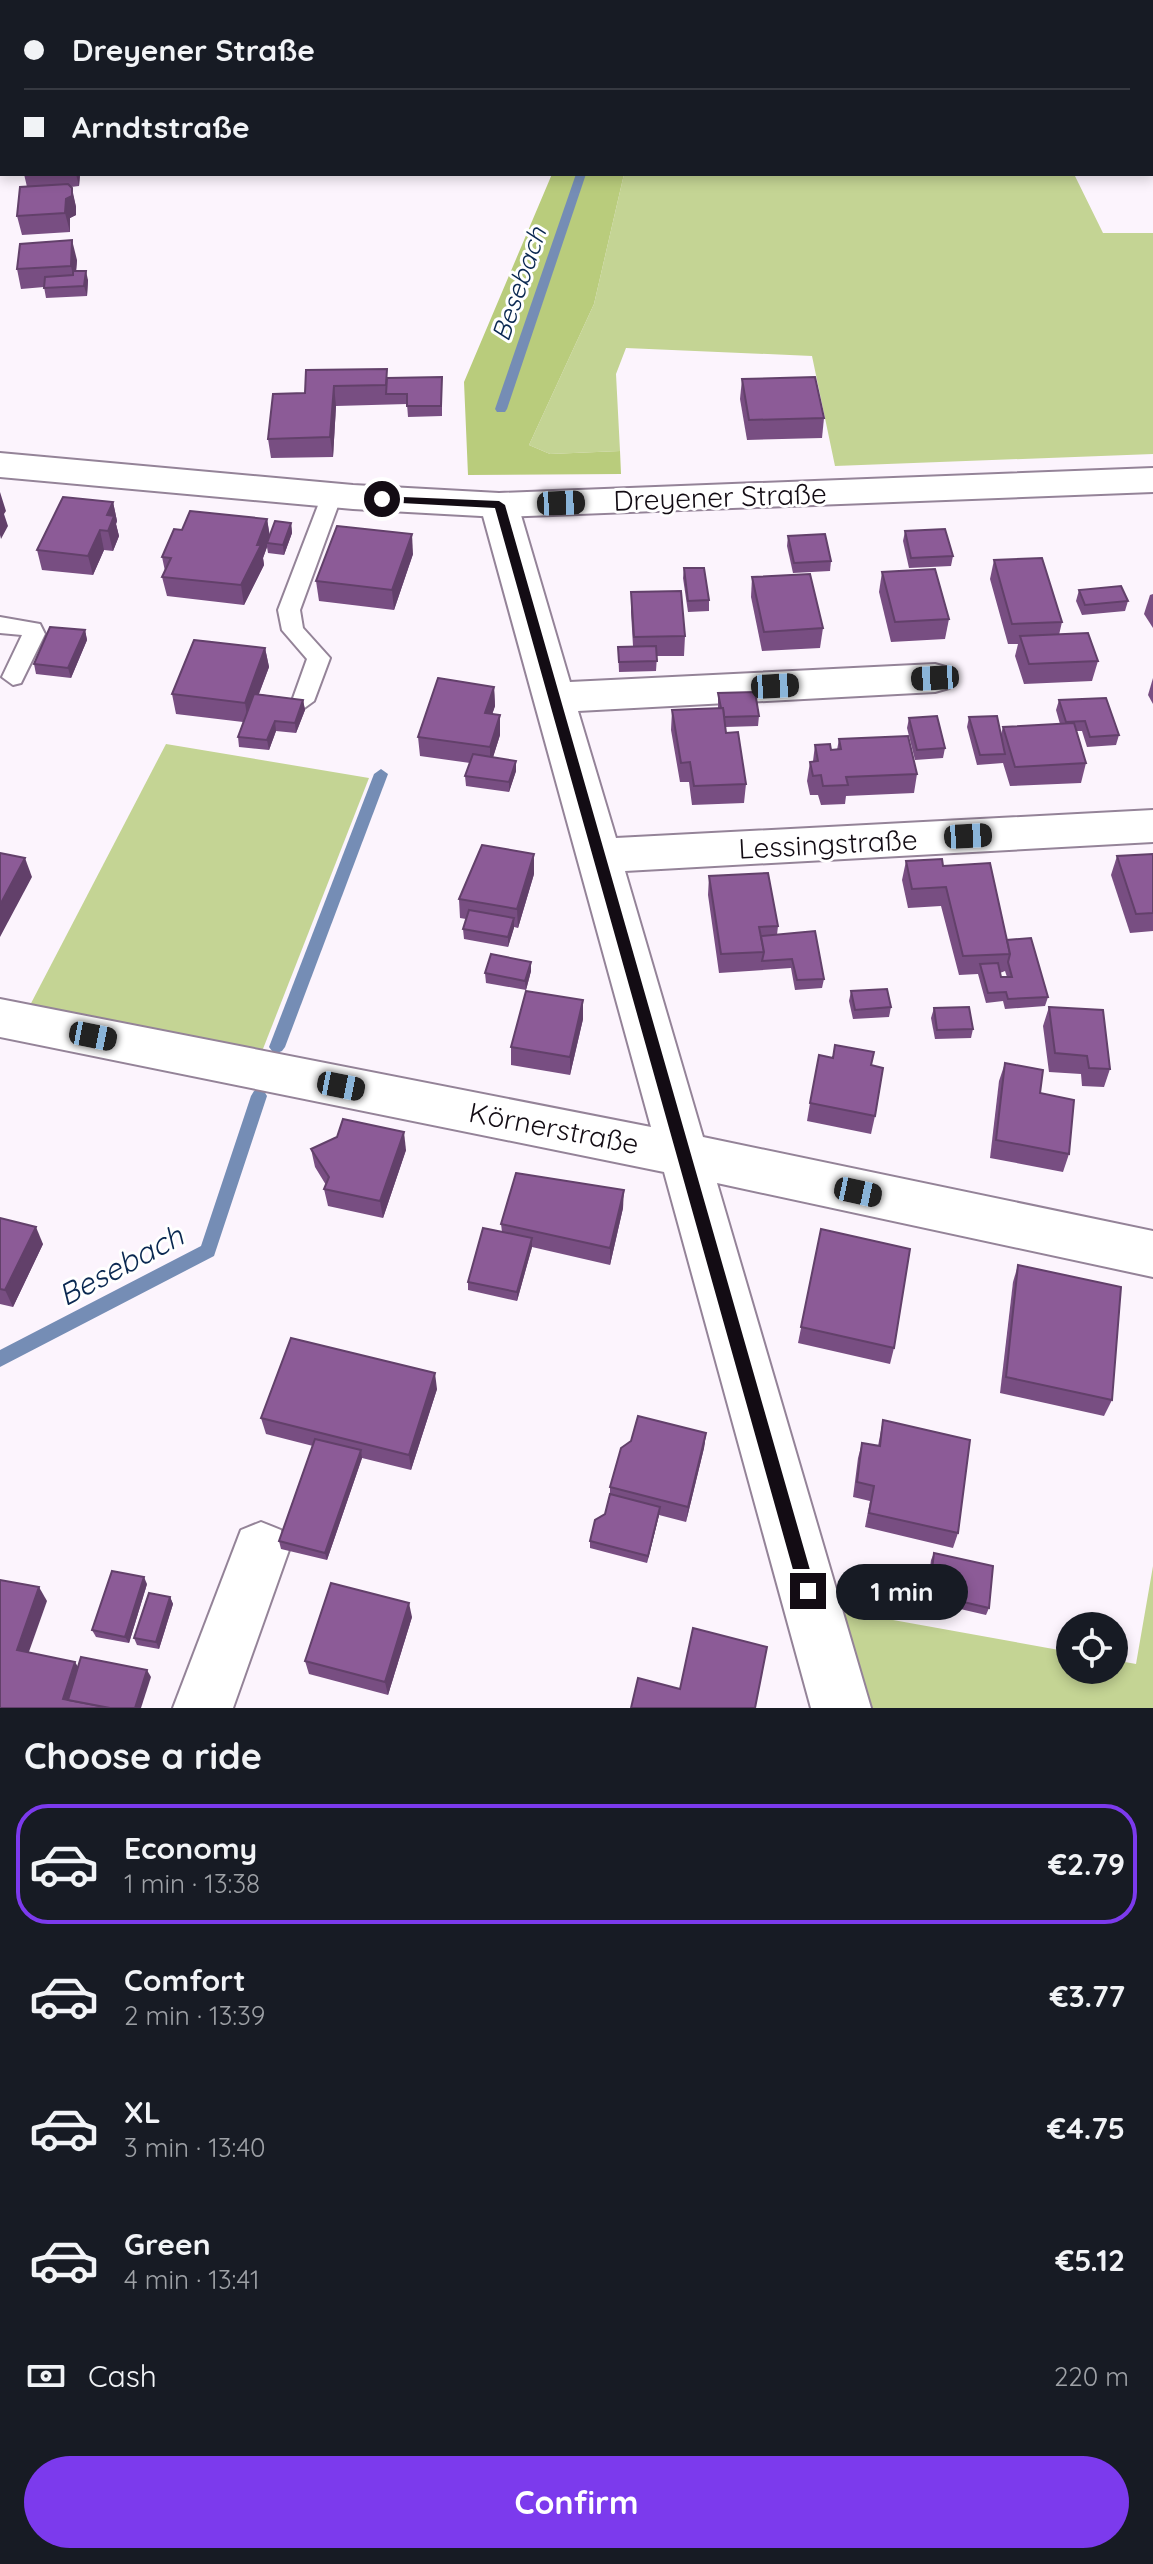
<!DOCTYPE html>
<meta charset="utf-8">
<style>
:root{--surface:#171b24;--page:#242831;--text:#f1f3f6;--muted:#9ea1a6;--line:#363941;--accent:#7c3aed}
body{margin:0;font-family:Quicksand,sans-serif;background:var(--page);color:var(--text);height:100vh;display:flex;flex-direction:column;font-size:30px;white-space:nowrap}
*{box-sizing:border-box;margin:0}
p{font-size:26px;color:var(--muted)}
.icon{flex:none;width:44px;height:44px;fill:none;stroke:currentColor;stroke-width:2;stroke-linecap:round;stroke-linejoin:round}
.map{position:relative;height:1708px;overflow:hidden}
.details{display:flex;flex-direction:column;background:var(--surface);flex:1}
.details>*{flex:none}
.top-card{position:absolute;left:0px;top:0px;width:1154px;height:176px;box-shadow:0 4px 12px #0003;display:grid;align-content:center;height:176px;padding:0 24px;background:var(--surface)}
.fabs{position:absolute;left:1056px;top:1612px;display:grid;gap:16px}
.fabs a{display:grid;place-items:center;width:72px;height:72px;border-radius:50%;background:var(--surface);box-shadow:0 4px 12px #0003;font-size:40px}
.end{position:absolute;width:36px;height:36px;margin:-18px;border:10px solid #130c14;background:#fff;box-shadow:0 0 0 4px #fff}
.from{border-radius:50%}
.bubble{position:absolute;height:56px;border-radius:28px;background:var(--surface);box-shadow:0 4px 12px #0003;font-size:26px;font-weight:700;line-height:56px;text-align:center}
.car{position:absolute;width:24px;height:48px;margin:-24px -12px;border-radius:10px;box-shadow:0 0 6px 2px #0007;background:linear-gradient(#222 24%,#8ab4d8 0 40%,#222 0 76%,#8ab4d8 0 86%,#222 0)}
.top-card b{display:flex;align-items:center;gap:28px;height:76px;font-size:30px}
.top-card b+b{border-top:2px solid var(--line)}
.top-card i{width:20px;height:20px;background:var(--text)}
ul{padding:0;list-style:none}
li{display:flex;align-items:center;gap:24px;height:120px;margin:0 16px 12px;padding:0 8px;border:4px solid transparent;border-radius:32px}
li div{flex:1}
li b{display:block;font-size:30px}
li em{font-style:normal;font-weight:700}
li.current{border-color:var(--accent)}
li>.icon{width:72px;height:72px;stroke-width:1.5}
h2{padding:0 24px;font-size:36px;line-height:96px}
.pay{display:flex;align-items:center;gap:20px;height:88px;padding:0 24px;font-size:30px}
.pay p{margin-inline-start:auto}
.cta{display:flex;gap:16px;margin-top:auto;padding:16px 24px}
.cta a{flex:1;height:92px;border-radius:48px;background:var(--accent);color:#fff;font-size:32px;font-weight:700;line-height:92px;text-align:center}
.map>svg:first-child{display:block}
.green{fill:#c4d494}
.forest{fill:#b9cc7c}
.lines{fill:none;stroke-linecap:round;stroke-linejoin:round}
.stream{fill:#758db5;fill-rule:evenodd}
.lane-casing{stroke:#948398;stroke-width:4}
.street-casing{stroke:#948398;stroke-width:4}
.secondary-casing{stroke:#948398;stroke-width:4}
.lane{fill:#fff;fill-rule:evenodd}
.street{fill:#fff;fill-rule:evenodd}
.secondary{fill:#fff;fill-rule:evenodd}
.wall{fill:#784e82;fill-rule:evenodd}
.shaded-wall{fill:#62406a}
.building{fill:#8c5b97;stroke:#62406a;stroke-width:2}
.route{fill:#130c14}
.labels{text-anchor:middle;stroke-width:6;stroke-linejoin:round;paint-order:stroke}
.far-water-label{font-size:26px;font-style:italic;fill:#0a2851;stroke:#fff}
.street-label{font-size:28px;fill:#130c14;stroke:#fff}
.water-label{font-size:30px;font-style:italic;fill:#0a2851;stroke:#fff}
</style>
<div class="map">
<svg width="1153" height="1708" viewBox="0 0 1153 1708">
<rect width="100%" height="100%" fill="#fcf4fd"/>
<g class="green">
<path d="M624,0H953L957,2H624Z"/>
<path d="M624,174H1074L1103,233H1153V454L835,466L812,356L626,348L616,374L620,451L550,454L529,445L594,304Z"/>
<path d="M166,744L369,778L261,1054L27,1011Z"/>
<path d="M1153,1566V1708H864L832,1609L1070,1652V1670H1114V1660L1136,1664Z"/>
</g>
<path class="forest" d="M552,174H624L594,304L529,445L550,454L620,451L621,474L468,475L464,382Z"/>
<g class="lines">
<g class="stream">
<path d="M636,0H644L643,2H635Z"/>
<path d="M576,174H586L507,409L505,412H497L495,409Z"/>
<path d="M381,769L388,774L285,1047L282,1051L277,1053L272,1051L269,1047L374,774Z"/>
<path d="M259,1089L264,1091L267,1096L214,1256L0,1367V1350L201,1246L251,1096L254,1091Z"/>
</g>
<g class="lane-casing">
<g id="lane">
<path d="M332,488L342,495L300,610L303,628L330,658L314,701L303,709L292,701L307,659L282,630L278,610L322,495Z"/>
<path d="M0,617L40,624L45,634L21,683L13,685L2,677L22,635L0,633Z"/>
</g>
</g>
<g class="street-casing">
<g id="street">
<path d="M0,0H22V2H2V9Z"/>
<path d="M969,0H1001L1002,2H970Z"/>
<path d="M2,31V61L0,62V32Z"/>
<rect x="1152" y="72" width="1" height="19"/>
<path d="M499,493L512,496L518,505L570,682L935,664L949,668L955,678L949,688L935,692L578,711L616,838L1153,810V842L625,871L703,1137L1153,1231V1277L717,1183L871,1708H811L664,1172L0,1037V999L651,1127L480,505L486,496Z"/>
<path d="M261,1522L281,1530L289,1550L233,1708H173L241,1530Z"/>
</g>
</g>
<g class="secondary-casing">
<path id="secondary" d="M0,453L353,485L499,493L1153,468V492L499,517L353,509L0,477Z"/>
</g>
<use href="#lane" class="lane"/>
<use href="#street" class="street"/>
<use href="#secondary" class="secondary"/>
</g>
<g class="wall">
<path d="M24,174H80L79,186L71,187L76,207V215L70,218V232L22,235L17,216L27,187Z"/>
<path d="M77,260L76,271L88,280L87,296L46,298L44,287L21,289L17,269Z"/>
<path d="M387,369V378L442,387V416L408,417L407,404L336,406L333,457L271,458L268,439L305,393Z"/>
<path d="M742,379L824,418L822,438L747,440L740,399Z"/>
<path d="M113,502L117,521L116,524L119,536L113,551L104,550L93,575L42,570L37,550Z"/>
<path d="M267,519L270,536L291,523L292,533L284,555L268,553L267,547L263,558L264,565L244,605L167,596L162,577L165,571L162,557Z"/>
<path d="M905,531L953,556L951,566L909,568L903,541Z"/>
<path d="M788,536L831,561L830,571L793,573L787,546Z"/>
<path d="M413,554L394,610L319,601L316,581Z"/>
<path d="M994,560L1062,622L1059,635L1098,661L1092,681L1024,684L1015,656L1018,644H1008L990,579Z"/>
<path d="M684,568L709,600V611L688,612L683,578Z"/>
<path d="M882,572L949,619L945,639L891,642L879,592Z"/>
<path d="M752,577L823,628L820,648L762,651L751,597Z"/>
<path d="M1079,590L1128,601L1125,611L1082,615L1076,601Z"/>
<path d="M631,592L685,636L684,656H657L656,671L619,672L618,647L633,646L631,612Z"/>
<path d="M1153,594V628L1144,614L1150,595Z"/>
<path d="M85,630L87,640L71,678L36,674L34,664Z"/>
<path d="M265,648L269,667L259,694L303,700L305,710L296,733L276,731L269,750L239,747L238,737L243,722L176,714L172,694Z"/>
<path d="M1153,678V704L1148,695Z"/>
<path d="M494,687L495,706L492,714L500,735L493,757L516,761V771L509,792L466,786L465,776L470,763L420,756L418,737Z"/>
<path d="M718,693L759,716L758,726L726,727V733L746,784L744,803L692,805L689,782H680L671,730L672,710L718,708Z"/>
<path d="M1059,700L1119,735L1116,745L1087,747L1082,731H1076L1086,763L1081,783L1010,786L1003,763L977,765L967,727L969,717L1001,734L1003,727L1060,724L1056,710Z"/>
<path d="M909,718L945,748L943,758L915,760L907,728Z"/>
<path d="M839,739L917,774L914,793L846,796L845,804L821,805L818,795H810L807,781L810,762L813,761L815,745L831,750H837Z"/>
<path d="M1153,854V931L1130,933L1111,875L1117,856Z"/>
<path d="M906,861L943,866L1007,940L1048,997L1045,1006L1005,1009L1003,1001L986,1003L978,974L959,975L941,906L908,908L902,880ZM1005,971L1007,977H1001L1000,973Z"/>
<path d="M534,874L518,928L514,927L508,947L464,939L463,929L466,919L460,918L459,899Z"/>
<path d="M709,876L778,926L777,935L824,979L822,988L795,990L791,968L719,973L708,895Z"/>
<path d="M531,962V971L526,990L486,983L485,973Z"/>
<path d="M851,991L891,1007L889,1017L853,1019L849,1001Z"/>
<path d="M583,1000V1019L570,1075L511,1065V1047Z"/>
<path d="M1049,1007L1110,1069L1104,1087L1082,1086L1081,1074L1049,1072L1043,1026Z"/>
<path d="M934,1008L973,1029L971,1038L935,1039L931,1018Z"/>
<path d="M1005,1063L1069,1154L1063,1172L990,1158L999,1081Z"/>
<path d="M810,1103L875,1116L871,1134L807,1121Z"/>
<path d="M311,1149L406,1150L383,1218L328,1206L324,1189L326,1185L315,1167Z"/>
<path d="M623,1208L610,1265L532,1247L517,1301L468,1290V1282L502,1232L501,1224Z"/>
<path d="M0,1218L43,1244L13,1307L0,1304Z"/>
<path d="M821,1229L894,1348L890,1364L798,1343Z"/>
<path d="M1018,1265L1112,1400L1104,1416L1000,1393L1013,1282Z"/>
<path d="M437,1389L411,1470L362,1458L327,1560L281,1549L279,1541L313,1446L266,1434L261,1418Z"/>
<path d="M883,1420L958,1533L953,1548L865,1527L870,1501L853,1497L858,1458L862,1443L878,1446Z"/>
<path d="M706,1433L704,1448L686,1522L659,1515L647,1563L590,1548V1541L605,1514L610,1494V1487Z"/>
<path d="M934,1553L989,1608L986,1615L926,1601L931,1560Z"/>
<path d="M147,1584L129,1643L96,1637L92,1630Z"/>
<path d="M170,1597L173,1604L159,1649L137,1645L134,1638Z"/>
<path d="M412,1617L388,1695L309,1674L305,1661Z"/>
</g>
<g class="shaded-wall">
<path d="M76,174H80L79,186Z"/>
<path d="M72,188L76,207V215L70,218V232L65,213L66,199Z"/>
<path d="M72,240L77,260L75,285L71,266Z"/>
<path d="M86,271L88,280L87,296L84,286Z"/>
<path d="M334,386L336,406L333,457L330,437Z"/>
<path d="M0,492L6,511L4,514L8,526L1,539L0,535Z"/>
<path d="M113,502L117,521L116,524L119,536L113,551L108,531L107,515Z"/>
<path d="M267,519L270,539L267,543V547L263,558L264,565L244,605L241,585Z"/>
<path d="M291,523L292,533L284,555L283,545Z"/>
<path d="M100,530L104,550L93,575L88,556Z"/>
<path d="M412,534L413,554L394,610L392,590Z"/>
<path d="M85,630L87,640L71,678L68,668Z"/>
<path d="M265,648L269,667L248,722L245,703Z"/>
<path d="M494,687L495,706L486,733L485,713Z"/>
<path d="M303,700L305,710L296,733L295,723Z"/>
<path d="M500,715V735L490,767V747Z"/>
<path d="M275,721L276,731L269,750L267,740Z"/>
<path d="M516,761V771L509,792V782Z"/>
<path d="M534,854V874L518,928L517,909Z"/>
<path d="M25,858L32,877L0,937V905Z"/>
<path d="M514,918V928L508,947V937Z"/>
<path d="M531,962V971L526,990L525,981Z"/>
<path d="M583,1000V1019L570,1075V1057Z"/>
<path d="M404,1132L406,1150L383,1218L380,1201Z"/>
<path d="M624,1190L623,1208L610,1265V1248Z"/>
<path d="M36,1227L43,1244L13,1307L5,1290Z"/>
<path d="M532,1238V1247L517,1301V1292Z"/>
<path d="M435,1373L437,1389L411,1470L409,1455Z"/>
<path d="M706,1433L704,1448L686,1522L688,1507Z"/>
<path d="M361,1450L362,1458L327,1560L325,1553Z"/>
<path d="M660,1507L659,1515L647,1563L648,1556Z"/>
<path d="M144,1577L147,1584L129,1643L125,1637Z"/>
<path d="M39,1587L47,1601L25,1663L17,1650Z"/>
<path d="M170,1597L173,1604L159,1649L156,1642Z"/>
<path d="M409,1603L412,1617L388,1695L385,1682Z"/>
<path d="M75,1662L83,1675L73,1706L63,1699Z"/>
<path d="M147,1670L151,1677L141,1708H135Z"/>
</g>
<g class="building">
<rect x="67" y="0" width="40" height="2"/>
<path d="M1153,84V109H1152V85Z"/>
<path d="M68,184L72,188V196L66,199L65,213L17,216L20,187Z"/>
<path d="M72,240L71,266L17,269L20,244Z"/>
<path d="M73,271H86L84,286L44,288L45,277L73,275Z"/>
<path d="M387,369L386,385L334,386L330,437L268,439L273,394L305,393L306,370Z"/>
<path d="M442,377L441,406H407V394H386L387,378Z"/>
<path d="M815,377L824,418L749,420L742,379Z"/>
<path d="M63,497L113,502L107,515L114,516L108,531L100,530L88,556L37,550Z"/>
<path d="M190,511L267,519L257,545H261L241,585L162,577L171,558L162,557L174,529L182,530Z"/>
<path d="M275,521L291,523L283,545L267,543Z"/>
<path d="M337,526L412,534L392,590L316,581Z"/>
<path d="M945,529L953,556L911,558L905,531Z"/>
<path d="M825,534L831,561L794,563L788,536Z"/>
<path d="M1042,558L1062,622L1012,624L994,560Z"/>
<path d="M684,568H704L709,600L688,601Z"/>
<path d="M935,569L949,619L895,622L882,572Z"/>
<path d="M810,574L823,628L764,632L752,577Z"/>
<path d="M1121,586L1128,601L1085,605L1079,590Z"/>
<path d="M681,591L685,636L634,637L631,592Z"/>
<path d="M50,627L85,630L68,668L34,664Z"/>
<path d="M1088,633L1098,661L1029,664L1020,636Z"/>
<path d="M194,640L265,648L245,703L172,694Z"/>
<path d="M656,646L657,661L619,662L618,647Z"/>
<path d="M438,678L494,687L485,713L500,715L490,747L418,737Z"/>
<path d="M755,692L759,716L724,717L723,708H721L718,693Z"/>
<path d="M254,694L303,700L295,723L275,721L267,740L238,737Z"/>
<path d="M1106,698L1119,735L1090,737L1085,721L1066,722L1059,700Z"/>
<path d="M723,708L726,733L738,732L746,784L694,786L690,762L681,763L672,710Z"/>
<path d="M937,716L945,748L917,750L909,718Z"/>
<path d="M997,716L1005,754L980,755L969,717Z"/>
<path d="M1074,723L1086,763L1015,767L1003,727Z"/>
<path d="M908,736L917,774L846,777L848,785L823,786L821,775L813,776L810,762L818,761L815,745L830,744L831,750L841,749L839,739Z"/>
<path d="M473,754L516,761L509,782L465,776Z"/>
<path d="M482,845L534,854L517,909L459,899Z"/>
<path d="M0,853L25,858L0,905Z"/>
<path d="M1153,854V913L1136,914L1117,856Z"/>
<path d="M942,859L943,866L990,863L1010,954L963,956L946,887L912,889L906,861Z"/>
<path d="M768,873L778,926L759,927L764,952L721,954L709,876Z"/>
<path d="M469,910L514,918L508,937L463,929Z"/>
<path d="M815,931L824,979L797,980L792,959L762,961L764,952L761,936Z"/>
<path d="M1031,938L1048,997L1008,999L1006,992L988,993L980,964L998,963L1001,977H1012L1008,962L1010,954L1007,940Z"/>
<path d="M491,954L531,962L525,981L485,973Z"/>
<path d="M887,989L891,1007L855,1010L851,991Z"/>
<path d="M526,991L583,1000L570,1057L511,1047Z"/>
<path d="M969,1007L973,1029L937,1030L934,1008Z"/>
<path d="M1049,1007L1103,1010L1110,1069L1089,1068L1087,1056L1055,1053Z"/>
<path d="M835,1045L874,1052L871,1065L883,1068L875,1116L810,1103L819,1055L833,1058Z"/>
<path d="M1005,1063L1043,1070L1040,1093L1074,1100L1069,1154L996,1140Z"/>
<path d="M343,1119L404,1132L380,1201L324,1189L329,1177L311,1149L337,1137Z"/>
<path d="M516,1173L624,1190L610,1248L501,1224Z"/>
<path d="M0,1218L36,1227L5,1290L0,1289Z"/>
<path d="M483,1228L532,1238L517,1292L468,1282Z"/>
<path d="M821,1229L910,1249L894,1348L801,1327Z"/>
<path d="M1018,1265L1121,1287L1112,1400L1006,1377Z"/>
<path d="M291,1338L435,1373L409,1455L261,1418Z"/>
<path d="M638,1416L706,1433L688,1507L610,1487L621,1448L631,1441Z"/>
<path d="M883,1420L970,1440L958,1533L869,1513L874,1486L857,1482L862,1443L880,1446Z"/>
<path d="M315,1439L361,1450L325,1553L279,1541Z"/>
<path d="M610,1494L660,1507L648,1556L590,1541L595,1520L605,1514Z"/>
<path d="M934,1553L993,1566L989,1608L929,1594Z"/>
<path d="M112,1571L144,1577L125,1637L92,1630Z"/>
<path d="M0,1580L39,1587L17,1650L75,1662L63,1699L110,1708H0Z"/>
<path d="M331,1583L409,1603L385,1682L305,1661Z"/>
<path d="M149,1593L170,1597L156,1642L134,1638Z"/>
<path d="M693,1628L767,1647L755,1708H631L638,1678L680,1689Z"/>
<path d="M81,1657L147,1670L135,1708H110L68,1700Z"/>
</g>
<path class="route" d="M378,496L499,501L505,505L816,1591L808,1600L799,1591L495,508L382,502Z"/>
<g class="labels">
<g class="far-water-label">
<text transform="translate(519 284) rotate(-71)" y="9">Besebach</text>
</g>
<g class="street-label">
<text transform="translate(720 497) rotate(-2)" y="10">Dreyener Straße</text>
<text transform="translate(828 844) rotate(-3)" y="10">Lessingstraße</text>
<text transform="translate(554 1128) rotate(11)" y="10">Körnerstraße</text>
</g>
<g class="water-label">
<text transform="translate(121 1266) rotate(-28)" y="10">Besebach</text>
</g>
</g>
</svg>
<div class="fabs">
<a><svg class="icon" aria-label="locate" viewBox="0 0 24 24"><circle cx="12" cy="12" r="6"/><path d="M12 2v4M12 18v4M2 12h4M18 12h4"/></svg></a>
</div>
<i class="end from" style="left:382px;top:499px"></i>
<i class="end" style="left:808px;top:1591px"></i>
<div class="bubble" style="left:836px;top:1564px;width:132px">1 min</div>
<i class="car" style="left:561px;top:503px;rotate:88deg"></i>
<i class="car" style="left:935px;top:678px;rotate:267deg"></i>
<i class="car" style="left:775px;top:686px;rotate:87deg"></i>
<i class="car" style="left:968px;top:836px;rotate:87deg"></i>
<i class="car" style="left:93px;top:1036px;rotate:101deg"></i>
<i class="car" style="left:341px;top:1086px;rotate:101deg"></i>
<i class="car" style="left:858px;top:1192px;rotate:102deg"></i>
<div class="top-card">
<b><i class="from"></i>Dreyener Straße</b>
<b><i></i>Arndtstraße</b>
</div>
</div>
<section class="details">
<h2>Choose a ride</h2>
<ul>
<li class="current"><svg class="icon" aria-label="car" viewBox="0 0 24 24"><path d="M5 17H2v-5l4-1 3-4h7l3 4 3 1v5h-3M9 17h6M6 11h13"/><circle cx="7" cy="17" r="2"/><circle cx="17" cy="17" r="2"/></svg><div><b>Economy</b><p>1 min · 13:38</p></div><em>€2.79</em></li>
<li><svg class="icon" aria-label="car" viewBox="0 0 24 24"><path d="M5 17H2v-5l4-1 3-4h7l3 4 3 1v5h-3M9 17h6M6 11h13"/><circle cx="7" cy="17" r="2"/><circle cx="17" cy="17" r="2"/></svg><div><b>Comfort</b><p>2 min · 13:39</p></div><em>€3.77</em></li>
<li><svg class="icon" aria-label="car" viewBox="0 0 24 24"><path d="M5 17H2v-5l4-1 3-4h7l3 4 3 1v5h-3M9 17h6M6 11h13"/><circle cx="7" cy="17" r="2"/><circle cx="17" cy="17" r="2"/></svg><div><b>XL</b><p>3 min · 13:40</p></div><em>€4.75</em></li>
<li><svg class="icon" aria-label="car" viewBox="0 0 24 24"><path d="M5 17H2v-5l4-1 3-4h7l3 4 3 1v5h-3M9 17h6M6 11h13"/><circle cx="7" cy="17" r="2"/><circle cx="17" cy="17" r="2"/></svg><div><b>Green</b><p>4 min · 13:41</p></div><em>€5.12</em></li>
</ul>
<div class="pay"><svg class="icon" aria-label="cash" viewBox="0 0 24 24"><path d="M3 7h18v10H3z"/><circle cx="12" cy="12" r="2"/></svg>Cash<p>220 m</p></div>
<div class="cta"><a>Confirm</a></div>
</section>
